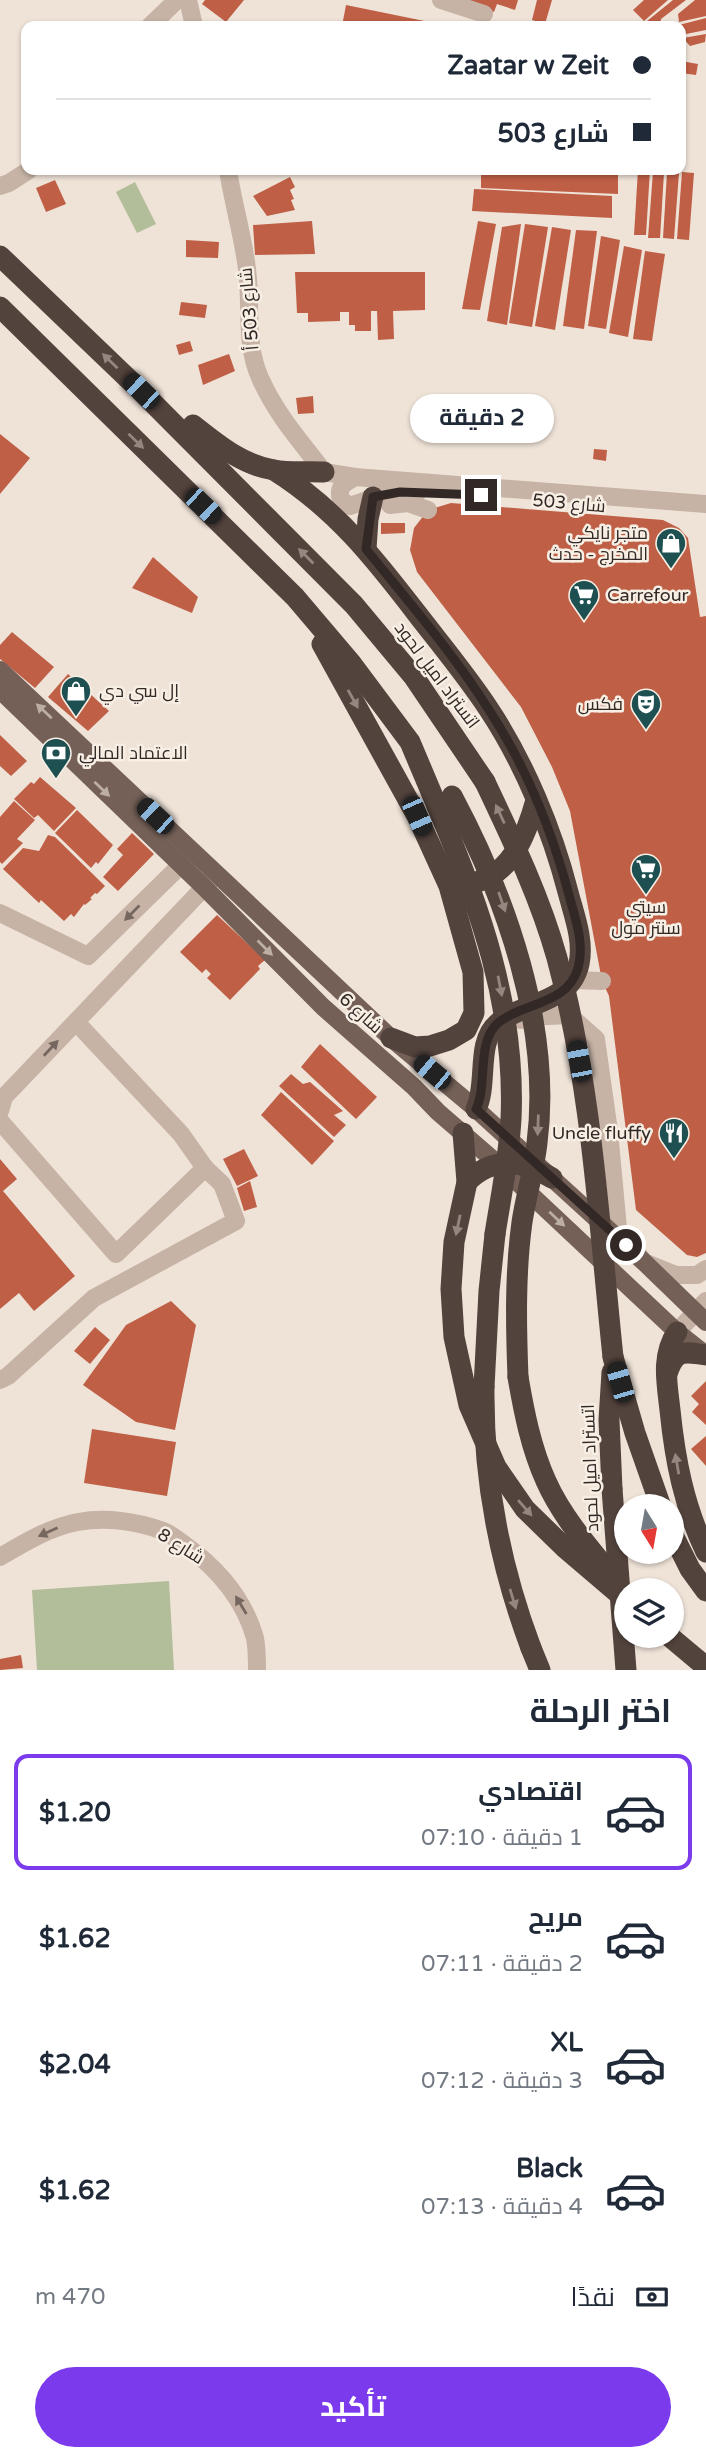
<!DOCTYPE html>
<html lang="ar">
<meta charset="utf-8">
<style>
:root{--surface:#fff;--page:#f2f2f3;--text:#1f2937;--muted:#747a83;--line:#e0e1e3;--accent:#7c3aed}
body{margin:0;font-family:"Varela Round",Cairo,sans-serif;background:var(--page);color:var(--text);direction:rtl;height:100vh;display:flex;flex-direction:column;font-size:26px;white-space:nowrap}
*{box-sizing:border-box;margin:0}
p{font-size:23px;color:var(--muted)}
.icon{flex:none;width:38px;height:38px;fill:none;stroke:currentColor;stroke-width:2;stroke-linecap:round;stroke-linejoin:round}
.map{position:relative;height:1670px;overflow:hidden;direction:ltr}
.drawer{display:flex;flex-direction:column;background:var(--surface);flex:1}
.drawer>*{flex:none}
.guide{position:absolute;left:21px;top:21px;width:665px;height:154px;border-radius:14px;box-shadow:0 2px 5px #0004;direction:rtl;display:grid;align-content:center;height:154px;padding:0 35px;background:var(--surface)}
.needle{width:46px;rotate:169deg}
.controls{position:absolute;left:614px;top:1494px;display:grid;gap:14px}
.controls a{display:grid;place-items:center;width:70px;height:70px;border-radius:50%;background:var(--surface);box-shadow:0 2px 5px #0004;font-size:35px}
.end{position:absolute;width:32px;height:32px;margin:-16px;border:9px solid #322926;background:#fff;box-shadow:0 0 0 4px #fff}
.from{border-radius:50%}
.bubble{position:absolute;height:49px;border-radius:24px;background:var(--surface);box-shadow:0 2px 5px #0004;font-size:23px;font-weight:700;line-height:49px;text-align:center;direction:rtl}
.car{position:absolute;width:21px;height:42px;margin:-21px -10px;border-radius:9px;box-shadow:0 0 5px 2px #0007;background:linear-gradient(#222 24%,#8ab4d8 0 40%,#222 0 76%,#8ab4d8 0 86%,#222 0)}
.guide b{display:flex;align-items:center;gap:24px;height:66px;font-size:26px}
.guide b+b{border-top:2px solid var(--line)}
.guide i{width:18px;height:18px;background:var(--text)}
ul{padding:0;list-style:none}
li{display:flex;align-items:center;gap:21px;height:116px;margin:0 14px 10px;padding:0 21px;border:4px solid transparent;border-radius:14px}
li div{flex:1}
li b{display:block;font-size:26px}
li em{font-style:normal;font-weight:700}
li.active{border-color:var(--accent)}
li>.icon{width:63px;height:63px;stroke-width:1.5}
h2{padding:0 35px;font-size:32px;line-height:84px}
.pay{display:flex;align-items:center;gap:18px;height:77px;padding:0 35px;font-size:26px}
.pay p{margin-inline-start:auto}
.cta{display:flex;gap:14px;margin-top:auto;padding:14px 35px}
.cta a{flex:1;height:80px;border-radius:42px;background:var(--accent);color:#fff;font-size:28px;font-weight:700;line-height:80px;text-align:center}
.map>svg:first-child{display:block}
.grass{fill:#b2bd99}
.building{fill:#bf5f46}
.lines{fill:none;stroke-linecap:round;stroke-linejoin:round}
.minor{stroke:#c6b3a5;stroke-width:18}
.major{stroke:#746057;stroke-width:18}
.highway{stroke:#53433d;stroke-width:21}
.highway-bridge{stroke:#53433d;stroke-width:21}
.oneway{fill:#958780}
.oneway2{fill:#bcaea5}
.oneway3{fill:#75675f}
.route{stroke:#322926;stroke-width:9}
.labels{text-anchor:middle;stroke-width:5;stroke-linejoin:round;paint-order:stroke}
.street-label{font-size:18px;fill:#322926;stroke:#f7eee4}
.poi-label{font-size:18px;fill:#322926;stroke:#f7eee4;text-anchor:end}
</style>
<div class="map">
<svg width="706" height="1670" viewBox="0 0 706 1670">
<rect width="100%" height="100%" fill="#efe3d8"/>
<g class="grass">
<path d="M135,182L156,224L137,233L116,192Z"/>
<path d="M169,1581L174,1670H37L32,1590Z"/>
</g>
<g class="building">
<path d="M205,0H244L226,22L202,4Z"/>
<path d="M461,0H518L515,10L497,4L494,12Z"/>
<path d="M537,0H552L545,24L532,20Z"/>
<path d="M644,0H668L644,21L633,10Z"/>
<path d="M673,0H686L661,19L660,26H648L647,21Z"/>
<path d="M695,0H706V16L679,22L678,14Z"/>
<path d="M346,5L444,25V26H342Z"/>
<path d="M706,18V30L681,35V26H675Z"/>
<path d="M706,34L705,42L690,46L683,38Z"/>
<path d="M681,61L698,64L696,75L681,73Z"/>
<path d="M481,170L618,172V194L481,188Z"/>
<path d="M638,170H650L646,235H634Z"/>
<path d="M653,172L664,173L660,238H648Z"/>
<path d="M682,172L694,173L689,240L677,239Z"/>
<path d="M667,173H679L674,239L663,238Z"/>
<path d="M290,177L295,187L290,190L294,199L291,200L295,210L267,216L253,196Z"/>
<path d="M55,180L66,204L46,212L36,188Z"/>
<path d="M474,189L612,196V218L472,211Z"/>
<path d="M312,221L315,254L255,255L253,225Z"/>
<path d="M478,221L496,224L480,310L462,309Z"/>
<path d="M521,224L507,325L487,321L502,227Z"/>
<path d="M525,224L548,227L532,327L509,323Z"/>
<path d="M552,227L571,230L555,330L535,326Z"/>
<path d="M576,230L597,231L584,329L563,326Z"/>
<path d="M601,236L620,240L606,329L588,326Z"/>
<path d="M186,240L219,242L218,258L186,257Z"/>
<path d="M624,246L642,250L628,337L609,333Z"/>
<path d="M645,251L665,254L652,341L633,339Z"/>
<path d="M295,272H425V310L393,311L394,339L378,340L377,311H371V331H355V325H349V312H340V321L308,322V313H297Z"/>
<path d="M181,302L207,305L205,318L179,315Z"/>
<path d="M190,341L193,351L179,355L176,345Z"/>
<path d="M229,354L235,371L203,385L198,365Z"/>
<path d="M313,396L314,413L298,414L296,398Z"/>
<path d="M0,434L30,458L0,494Z"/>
<path d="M594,449L607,450L606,461L593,459Z"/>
<path d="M451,503L663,520L679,528L688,538L700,617L706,616V1253L697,1257L687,1255L636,1210L609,996L602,981L570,811L552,767L521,707L417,572L410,550L414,528L428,510Z"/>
<path d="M381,523H405V533L381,534Z"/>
<path d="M153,557L198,597L192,613L132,588Z"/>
<path d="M12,632L54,667L35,688L0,659V645Z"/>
<path d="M68,674L109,711L88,731L48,697Z"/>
<path d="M0,735L27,761L11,776L0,766Z"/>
<path d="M40,777L76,808L54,831L38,815L34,818L14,799L31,782L34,784Z"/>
<path d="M14,801L35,820L17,839L23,843L2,864L0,862V817Z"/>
<path d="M77,810L113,845L98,864L96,862L91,868L55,833Z"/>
<path d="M132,833L154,854L118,891L103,877L123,855L117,849Z"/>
<path d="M48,835L55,837L105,886L97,894L95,893L90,898L92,899L85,905L84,904L74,917L71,914L64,921L41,900L39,903L3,869L23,848L39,851Z"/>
<path d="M217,915L265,960L258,966L260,969L230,1000L207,978L211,974L206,969L202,973L180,952Z"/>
<path d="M320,1044L377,1097L356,1119L301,1067Z"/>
<path d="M291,1074L303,1084L310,1082L343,1111L334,1115L346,1125L334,1137L279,1086Z"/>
<path d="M281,1092L334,1141L312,1165L261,1115Z"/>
<path d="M244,1149L258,1176L237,1186L223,1159Z"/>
<path d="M0,1159L17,1179L3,1191L75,1276L34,1311L19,1293L0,1309Z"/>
<path d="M250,1181L257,1207L244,1211L237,1188Z"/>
<path d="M171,1301L196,1325L175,1430L136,1422L83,1385L126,1325Z"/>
<path d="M95,1327L110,1340L90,1364L74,1351Z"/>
<path d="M706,1381V1425L692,1412L699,1404L691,1396Z"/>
<path d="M92,1429L176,1442L167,1496L84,1483Z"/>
<path d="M706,1436V1466L691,1449Z"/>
<path d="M21,1655L23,1668L0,1670V1659Z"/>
</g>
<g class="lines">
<g class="minor">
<path d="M188,0L194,26"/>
<path d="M441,0L484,14"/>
<path d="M150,26L177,0"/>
<path d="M228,170C233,203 243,236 247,269C252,307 244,344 261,380C276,414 301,442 324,472L355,477L706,504"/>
<path d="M0,186L9,183L29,170"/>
<path d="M355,477C344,483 337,487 341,500L350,506L384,494L418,492"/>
<path d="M390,505L408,503L428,510"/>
<path d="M0,913L88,956L190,856"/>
<path d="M573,980L602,981"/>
<path d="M520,1020L527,1017L569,1015L596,1039L609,1131L618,1228L644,1262L676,1275H697L706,1269"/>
<path d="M0,1111L4,1097L214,877"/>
<path d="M0,1121L116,1254L205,1168L181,1134L76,1022"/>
<path d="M677,1332L706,1301"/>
<path d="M0,1380L8,1376L94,1298L236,1221L222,1184L205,1168"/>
<path d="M0,1557C24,1543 50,1527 78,1522C105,1517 137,1521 163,1531C171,1534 178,1540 185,1545C217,1568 244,1599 255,1638C257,1648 257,1660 257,1670"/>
</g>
<g class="major">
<path d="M0,670L391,1038L476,1109L644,1262L706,1322"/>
<path d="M0,690L204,887L323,1007L414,1087L438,1112L498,1164L677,1332L706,1355"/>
</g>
<g class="highway">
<path d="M0,256L141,391L354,605L414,677L485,782"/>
<path d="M0,307L295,597L351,663L410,742L437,806"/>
<path d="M193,425C217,444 242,465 274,470C290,473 308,471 324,472"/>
<path d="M274,470C336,509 375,559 418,615C442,646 467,676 488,708C524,762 552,830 568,892C574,915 584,940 579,964C570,1005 523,1001 497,1024C476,1042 488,1085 476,1109"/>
<path d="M366,549L368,519L373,497"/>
<path d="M322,644L417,816L449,886L473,972L474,1013L466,1030L449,1040L430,1046L415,1047L391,1038"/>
<path d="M451,886C505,885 523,847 536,800"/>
<path d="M463,1133L467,1182L454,1242L451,1289L454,1337L469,1405L496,1467L525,1509L565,1548L626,1600"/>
<path d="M467,1182C492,1156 523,1160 552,1178"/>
<path d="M677,1332C661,1356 667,1383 670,1410C675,1460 684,1506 706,1552"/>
<path d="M613,1357L635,1433L661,1507"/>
<path d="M667,1374C675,1350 683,1351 706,1355"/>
<path d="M518,1377C524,1412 531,1448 546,1481C562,1517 590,1549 615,1579"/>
<path d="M484,1387L489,1291L495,1234"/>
<path d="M612,1489L609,1420L612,1372"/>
<path d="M672,1533L690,1569L706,1591"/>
<path d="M669,1636L706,1667"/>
<path d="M531,1648L540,1670"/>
</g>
<g class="highway-bridge">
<path d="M485,782C512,839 540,897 557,958C592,1087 599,1224 613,1357"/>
<path d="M452,796C506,897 552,1027 537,1143C534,1170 526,1196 522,1222C515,1273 516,1325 518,1377"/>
<path d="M437,806C480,906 516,1008 511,1119C509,1157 501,1196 495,1234"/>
<path d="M484,1387C483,1477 499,1563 531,1648"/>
<path d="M612,1489L626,1670"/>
</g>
</g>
<defs><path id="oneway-solid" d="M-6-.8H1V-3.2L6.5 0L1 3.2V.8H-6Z" transform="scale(1.75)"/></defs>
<g class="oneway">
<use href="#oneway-solid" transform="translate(110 361) rotate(-136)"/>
<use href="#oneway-solid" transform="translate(136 441) rotate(44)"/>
<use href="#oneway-solid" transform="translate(306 556) rotate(-135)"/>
<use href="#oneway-solid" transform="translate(353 699) rotate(61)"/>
<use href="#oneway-solid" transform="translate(500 814) rotate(-115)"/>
<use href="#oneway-solid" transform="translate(502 902) rotate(71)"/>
<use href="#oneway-solid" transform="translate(500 986) rotate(79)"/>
<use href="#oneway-solid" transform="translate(538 1125) rotate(92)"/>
<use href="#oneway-solid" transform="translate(458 1225) rotate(102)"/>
<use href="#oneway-solid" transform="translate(677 1464) rotate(-100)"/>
<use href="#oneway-solid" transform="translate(525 1508) rotate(49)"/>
<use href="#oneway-solid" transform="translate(513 1599) rotate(73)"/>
</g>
<g class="oneway2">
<use href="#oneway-solid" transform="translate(44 711) rotate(-137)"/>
<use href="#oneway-solid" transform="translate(102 789) rotate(44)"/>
<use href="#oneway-solid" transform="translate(265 948) rotate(45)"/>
<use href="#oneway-solid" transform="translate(557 1219) rotate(43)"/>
</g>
<g class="oneway3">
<use href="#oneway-solid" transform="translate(132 913) rotate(135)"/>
<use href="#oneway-solid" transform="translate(51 1048) rotate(-47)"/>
<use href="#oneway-solid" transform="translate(48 1532) rotate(156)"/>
<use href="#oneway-solid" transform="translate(241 1605) rotate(-121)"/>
</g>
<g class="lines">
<path class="route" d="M481,495L400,492L373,497L366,549C408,601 453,653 489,710C525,765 552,831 569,895C575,918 585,944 578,968C568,1005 523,1002 498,1023C476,1042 488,1085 476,1109L626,1245"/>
</g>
<defs>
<g id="shop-pin" transform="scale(1.575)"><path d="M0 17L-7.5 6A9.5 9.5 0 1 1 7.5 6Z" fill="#1e4f51" stroke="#f7eee4"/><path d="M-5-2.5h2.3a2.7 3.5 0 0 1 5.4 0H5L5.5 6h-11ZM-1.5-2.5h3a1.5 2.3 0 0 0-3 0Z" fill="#fff"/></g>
<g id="supermarket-pin" transform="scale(1.575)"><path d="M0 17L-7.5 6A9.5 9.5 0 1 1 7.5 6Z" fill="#1e4f51" stroke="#f7eee4"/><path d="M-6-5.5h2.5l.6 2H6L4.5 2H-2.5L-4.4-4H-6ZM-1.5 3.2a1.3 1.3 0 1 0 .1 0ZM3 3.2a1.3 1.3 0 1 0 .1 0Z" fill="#fff"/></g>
<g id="theatre-pin" transform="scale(1.575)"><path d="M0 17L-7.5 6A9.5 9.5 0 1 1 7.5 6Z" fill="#1e4f51" stroke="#f7eee4"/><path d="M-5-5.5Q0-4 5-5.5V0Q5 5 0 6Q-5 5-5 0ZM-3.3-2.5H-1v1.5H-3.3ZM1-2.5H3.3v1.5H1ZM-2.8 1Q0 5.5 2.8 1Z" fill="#fff"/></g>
<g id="bank-pin" transform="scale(1.575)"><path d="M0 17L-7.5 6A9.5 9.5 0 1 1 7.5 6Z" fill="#1e4f51" stroke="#f7eee4"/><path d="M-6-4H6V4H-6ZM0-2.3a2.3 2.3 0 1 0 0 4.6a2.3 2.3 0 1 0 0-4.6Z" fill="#fff"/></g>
<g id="restaurant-pin" transform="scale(1.575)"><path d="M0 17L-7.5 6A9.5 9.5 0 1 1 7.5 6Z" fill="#1e4f51" stroke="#f7eee4"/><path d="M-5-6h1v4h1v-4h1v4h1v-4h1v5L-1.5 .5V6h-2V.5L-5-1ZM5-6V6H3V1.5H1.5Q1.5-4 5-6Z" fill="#fff"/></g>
</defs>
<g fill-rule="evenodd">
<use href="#shop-pin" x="671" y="543"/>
<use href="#supermarket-pin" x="584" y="595"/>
<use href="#shop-pin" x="76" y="691"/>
<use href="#theatre-pin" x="646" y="704"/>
<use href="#bank-pin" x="56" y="753"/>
<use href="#supermarket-pin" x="646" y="869"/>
<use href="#restaurant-pin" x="674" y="1133"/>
</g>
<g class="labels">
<g class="street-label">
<text transform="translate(249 309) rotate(-95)" y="6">شارع 503 أ</text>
<text transform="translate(569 503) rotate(5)" y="6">شارع 503</text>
<text transform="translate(437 675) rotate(53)" y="6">اتستراد اميل لحود</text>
<text transform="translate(361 1013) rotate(42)" y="6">شارع 6</text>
<text transform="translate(590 1468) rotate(-92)" y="6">اتستراد اميل لحود</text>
<text transform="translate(181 1546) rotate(32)" y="6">شارع 8</text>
</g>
<g class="poi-label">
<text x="648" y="539">متجر نايكي<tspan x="648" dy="21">المخرج - حدث</tspan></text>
<text x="607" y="601" text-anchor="start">Carrefour</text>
<text x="99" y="697" text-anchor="start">إل سي دي</text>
<text x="623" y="710">فكس</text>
<text x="79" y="759" text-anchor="start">الاعتماد المالي</text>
<text x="646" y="913" text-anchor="middle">سيتي<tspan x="646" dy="21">سنتر مول</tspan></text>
<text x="651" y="1139">Uncle fluffy</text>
</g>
</g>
</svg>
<div class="controls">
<a><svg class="needle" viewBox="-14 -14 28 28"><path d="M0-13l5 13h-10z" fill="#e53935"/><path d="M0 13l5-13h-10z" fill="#747a83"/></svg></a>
<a><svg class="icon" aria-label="layers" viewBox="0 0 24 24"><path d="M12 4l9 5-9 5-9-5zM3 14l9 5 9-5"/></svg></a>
</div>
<i class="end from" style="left:626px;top:1245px"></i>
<i class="end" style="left:481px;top:495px"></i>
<div class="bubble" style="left:410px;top:394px;width:144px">2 دقيقة</div>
<i class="car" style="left:141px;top:391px;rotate:314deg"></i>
<i class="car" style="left:203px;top:506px;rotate:134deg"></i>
<i class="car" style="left:155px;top:816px;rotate:313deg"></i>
<i class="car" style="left:417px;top:816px;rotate:156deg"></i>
<i class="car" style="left:579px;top:1061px;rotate:349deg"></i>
<i class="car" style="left:432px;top:1072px;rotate:310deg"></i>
<i class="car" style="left:620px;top:1382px;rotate:344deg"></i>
<div class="guide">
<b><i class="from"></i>Zaatar w Zeit</b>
<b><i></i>شارع 503</b>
</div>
</div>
<section class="drawer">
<h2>اختر الرحلة</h2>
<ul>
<li class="active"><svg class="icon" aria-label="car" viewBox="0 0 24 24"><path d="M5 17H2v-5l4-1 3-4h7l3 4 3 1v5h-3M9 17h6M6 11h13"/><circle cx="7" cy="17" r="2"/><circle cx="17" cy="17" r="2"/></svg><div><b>اقتصادي</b><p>1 دقيقة · 07:10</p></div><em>$1.20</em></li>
<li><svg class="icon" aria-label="car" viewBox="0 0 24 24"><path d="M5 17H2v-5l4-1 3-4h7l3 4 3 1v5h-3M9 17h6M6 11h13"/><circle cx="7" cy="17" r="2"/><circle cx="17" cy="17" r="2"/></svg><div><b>مريح</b><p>2 دقيقة · 07:11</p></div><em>$1.62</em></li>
<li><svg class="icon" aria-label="car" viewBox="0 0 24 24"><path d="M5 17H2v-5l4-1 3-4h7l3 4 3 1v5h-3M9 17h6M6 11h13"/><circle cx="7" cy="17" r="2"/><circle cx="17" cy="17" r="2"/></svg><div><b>XL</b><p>3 دقيقة · 07:12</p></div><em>$2.04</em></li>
<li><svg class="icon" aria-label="car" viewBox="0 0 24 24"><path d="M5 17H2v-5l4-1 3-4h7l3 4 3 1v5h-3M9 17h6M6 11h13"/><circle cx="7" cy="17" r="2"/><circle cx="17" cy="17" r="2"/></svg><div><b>Black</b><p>4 دقيقة · 07:13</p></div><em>$1.62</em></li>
</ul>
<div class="pay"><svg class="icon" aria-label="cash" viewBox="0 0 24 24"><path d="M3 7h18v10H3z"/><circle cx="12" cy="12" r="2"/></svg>نقدًا<p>470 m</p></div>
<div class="cta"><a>تأكيد</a></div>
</section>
